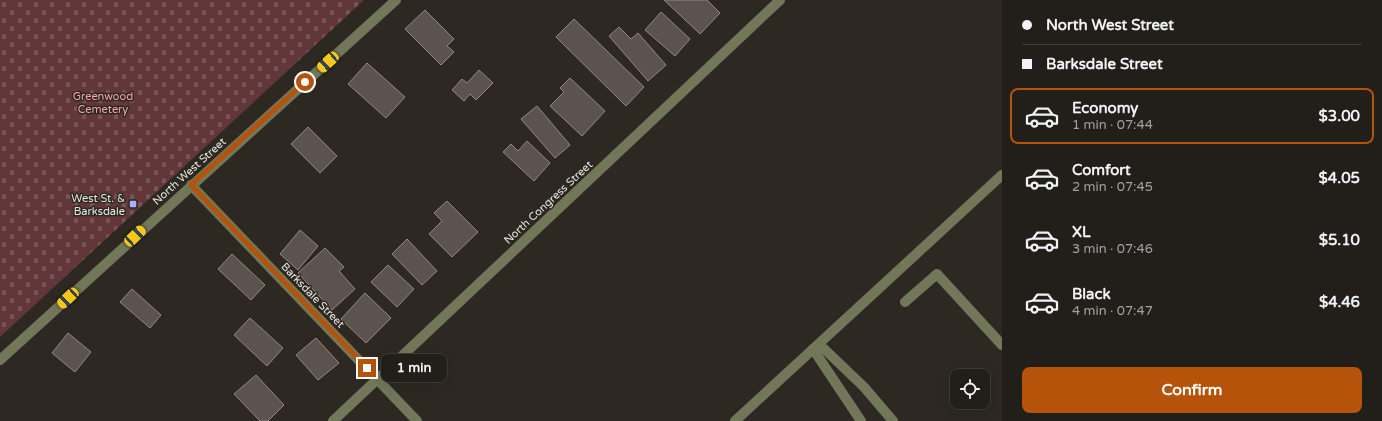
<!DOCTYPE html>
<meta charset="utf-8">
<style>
:root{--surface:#221f1a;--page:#2a2723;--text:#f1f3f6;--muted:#a2a2a2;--line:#3f3d39;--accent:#b45309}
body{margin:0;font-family:"Varela Round",sans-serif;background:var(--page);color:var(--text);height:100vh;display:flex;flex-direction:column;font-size:15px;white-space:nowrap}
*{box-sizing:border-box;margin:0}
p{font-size:13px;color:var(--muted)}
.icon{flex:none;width:22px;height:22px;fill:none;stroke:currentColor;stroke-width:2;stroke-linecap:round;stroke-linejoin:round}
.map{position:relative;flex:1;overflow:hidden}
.sheet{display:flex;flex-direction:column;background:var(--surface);width:380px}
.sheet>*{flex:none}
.banner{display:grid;align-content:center;height:88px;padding:0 20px;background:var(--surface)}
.tools{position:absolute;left:950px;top:369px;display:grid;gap:8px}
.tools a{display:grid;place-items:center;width:40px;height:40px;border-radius:8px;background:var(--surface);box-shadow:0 4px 16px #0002,0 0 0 1px var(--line);font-size:20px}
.end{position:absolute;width:18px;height:18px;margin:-9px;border:5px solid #b45309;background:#fff;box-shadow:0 0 0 2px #fff}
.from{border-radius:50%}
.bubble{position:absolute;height:28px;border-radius:8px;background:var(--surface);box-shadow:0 4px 16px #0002,0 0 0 1px var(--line);font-size:13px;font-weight:700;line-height:28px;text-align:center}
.car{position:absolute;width:12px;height:24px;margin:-12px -6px;border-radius:5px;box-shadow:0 0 3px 1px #0007;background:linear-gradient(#f5c518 24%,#345 0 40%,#f5c518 0 76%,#345 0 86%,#f5c518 0)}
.banner b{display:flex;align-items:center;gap:14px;height:38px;font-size:15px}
.banner b+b{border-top:1px solid var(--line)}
.banner i{width:10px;height:10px;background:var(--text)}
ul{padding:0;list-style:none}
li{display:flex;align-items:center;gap:12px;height:56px;margin:0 8px 6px;padding:0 12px;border:2px solid transparent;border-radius:8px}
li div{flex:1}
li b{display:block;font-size:15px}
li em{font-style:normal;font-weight:700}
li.on{border-color:var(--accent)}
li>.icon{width:36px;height:36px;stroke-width:1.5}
.cta{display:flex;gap:8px;margin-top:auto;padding:8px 20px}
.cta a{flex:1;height:46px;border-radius:8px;background:var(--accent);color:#fff;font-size:16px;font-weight:700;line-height:46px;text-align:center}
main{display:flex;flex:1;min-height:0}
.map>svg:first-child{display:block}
.cemetery{fill:url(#cemetery-stones)}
.building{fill:#5c534f;stroke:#938984}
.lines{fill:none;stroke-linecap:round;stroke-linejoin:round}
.minor{stroke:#72775a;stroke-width:10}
.route{stroke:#b45309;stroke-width:5}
.poi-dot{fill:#a9b0fc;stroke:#2d2922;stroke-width:1.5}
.labels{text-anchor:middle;stroke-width:3;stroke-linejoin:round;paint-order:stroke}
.park-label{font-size:11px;fill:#faa4a6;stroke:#2d2922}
.street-label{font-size:11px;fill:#e9e7e2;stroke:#2d2922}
.poi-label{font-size:11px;fill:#e9e7e2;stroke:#2d2922;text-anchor:end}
</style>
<main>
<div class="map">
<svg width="1002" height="421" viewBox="0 0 1002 421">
<defs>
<pattern id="cemetery-stones" width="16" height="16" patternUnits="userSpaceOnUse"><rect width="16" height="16" fill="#613739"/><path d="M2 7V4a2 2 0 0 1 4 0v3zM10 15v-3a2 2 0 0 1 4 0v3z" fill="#785455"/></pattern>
</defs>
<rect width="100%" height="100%" fill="#2d2922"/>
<path class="cemetery" d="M0,0H364L0,337Z"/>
<g class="building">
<path d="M664,0H707L720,13L700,34Z"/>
<path d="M425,10L454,39L447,46L454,52L441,65L405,29Z"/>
<path d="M661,12L690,39L675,56L645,30Z"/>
<path d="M574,19L644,87L626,106L556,37Z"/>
<path d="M619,27L631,39L638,33L666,65L648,81L609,36Z"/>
<path d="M367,63L405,97L386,118L348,84Z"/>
<path d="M479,70L493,83L476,100L470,94L464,101L452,90L462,79L467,83Z"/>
<path d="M570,78L605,111L582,136L550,106L564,92L560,88Z"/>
<path d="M537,106L570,145L555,158L521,119Z"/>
<path d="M308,127L337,156L320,173L291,144Z"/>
<path d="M527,141L550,163L534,181L503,152L511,144L518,151Z"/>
<path d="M447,201L478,232L452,257L429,234L442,221L434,213Z"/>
<path d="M300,230L318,246L298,270L280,254Z"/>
<path d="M407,239L437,271L422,285L392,254Z"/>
<path d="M325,248L344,267L339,271L355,289L332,310L298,273Z"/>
<path d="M232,254L265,285L251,300L218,269Z"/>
<path d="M388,265L414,289L397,307L371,282Z"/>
<path d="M132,289L161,315L150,328L120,302Z"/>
<path d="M365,293L391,318L366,343L341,319Z"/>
<path d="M250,318L283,348L267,366L234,335Z"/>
<path d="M68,333L91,352L75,372L52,353Z"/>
<path d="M316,338L339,363L318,380L296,355Z"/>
<path d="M256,375L284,405L268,421H260L234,394Z"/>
</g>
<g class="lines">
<g class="minor">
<path d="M191,185L417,421"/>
<path d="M905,302L937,274L1002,345"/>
<path d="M819,344L864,387L893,421"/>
<path d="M813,349L861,421"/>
<path d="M0,360L396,0"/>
<path d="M333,421L780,0"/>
<path d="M735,421L1002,175"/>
</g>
</g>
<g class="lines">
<path class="route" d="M305,82L191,185L367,368"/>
</g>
<rect class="poi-dot" x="129" y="200" width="8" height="8" rx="2"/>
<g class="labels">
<g class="park-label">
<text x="103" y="100">Greenwood<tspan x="103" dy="13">Cemetery</tspan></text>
</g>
<g class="street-label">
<text transform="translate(189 171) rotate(-42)" y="4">North West Street</text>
<text transform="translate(548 202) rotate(-43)" y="4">North Congress Street</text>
<text transform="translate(313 295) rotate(46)" y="4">Barksdale Street</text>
</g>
<g class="poi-label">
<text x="125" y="202">West St. &amp;<tspan x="125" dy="13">Barksdale</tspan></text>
</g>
</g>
</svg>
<div class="tools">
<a><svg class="icon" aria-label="locate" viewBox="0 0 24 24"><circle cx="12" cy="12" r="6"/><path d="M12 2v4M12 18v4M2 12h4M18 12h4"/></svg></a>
</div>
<i class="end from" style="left:305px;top:82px"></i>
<i class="end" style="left:367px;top:368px"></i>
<div class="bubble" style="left:381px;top:354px;width:66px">1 min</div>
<i class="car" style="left:328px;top:62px;rotate:228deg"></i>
<i class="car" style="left:135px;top:236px;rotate:47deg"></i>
<i class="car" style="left:68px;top:298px;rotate:227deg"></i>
</div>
<section class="sheet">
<div class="banner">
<b><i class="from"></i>North West Street</b>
<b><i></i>Barksdale Street</b>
</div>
<ul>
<li class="on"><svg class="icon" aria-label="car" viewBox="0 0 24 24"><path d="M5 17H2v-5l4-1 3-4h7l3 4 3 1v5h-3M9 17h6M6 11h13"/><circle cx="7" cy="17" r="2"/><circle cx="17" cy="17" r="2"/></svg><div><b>Economy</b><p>1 min · 07:44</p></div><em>$3.00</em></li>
<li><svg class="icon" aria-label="car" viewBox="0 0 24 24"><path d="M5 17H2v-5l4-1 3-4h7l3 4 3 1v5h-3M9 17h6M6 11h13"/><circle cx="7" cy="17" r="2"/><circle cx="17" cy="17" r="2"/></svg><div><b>Comfort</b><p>2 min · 07:45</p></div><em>$4.05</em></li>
<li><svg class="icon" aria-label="car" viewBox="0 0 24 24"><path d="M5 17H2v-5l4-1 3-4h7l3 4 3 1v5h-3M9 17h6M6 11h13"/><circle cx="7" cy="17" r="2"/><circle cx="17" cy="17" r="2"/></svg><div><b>XL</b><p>3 min · 07:46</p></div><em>$5.10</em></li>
<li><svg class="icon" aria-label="car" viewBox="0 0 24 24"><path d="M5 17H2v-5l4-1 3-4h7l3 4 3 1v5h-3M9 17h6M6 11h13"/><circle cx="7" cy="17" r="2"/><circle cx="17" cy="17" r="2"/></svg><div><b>Black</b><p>4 min · 07:47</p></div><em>$4.46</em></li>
</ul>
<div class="cta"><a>Confirm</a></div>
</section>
</main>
